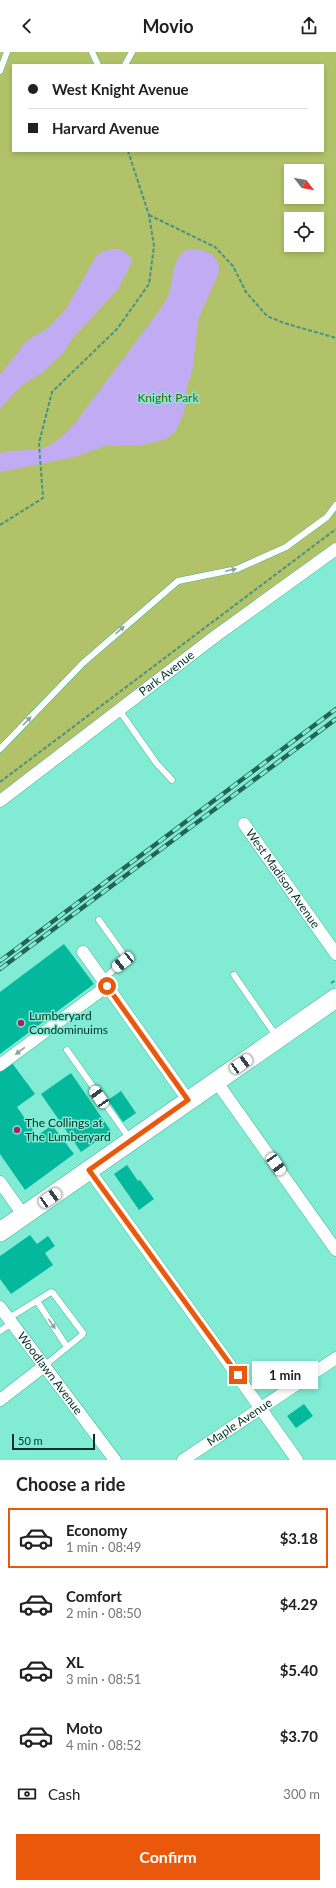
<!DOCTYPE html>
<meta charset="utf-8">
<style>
:root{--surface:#fff;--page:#f2f2f2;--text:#202124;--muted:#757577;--line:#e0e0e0;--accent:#ea580c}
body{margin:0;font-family:Lato,sans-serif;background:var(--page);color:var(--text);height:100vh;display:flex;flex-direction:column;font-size:15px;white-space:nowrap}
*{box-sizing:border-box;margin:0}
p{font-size:13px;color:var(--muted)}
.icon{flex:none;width:22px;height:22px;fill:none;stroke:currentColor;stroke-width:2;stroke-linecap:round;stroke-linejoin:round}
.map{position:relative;height:1408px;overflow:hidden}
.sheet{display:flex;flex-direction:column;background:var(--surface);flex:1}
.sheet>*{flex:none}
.guide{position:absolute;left:12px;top:12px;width:312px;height:88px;border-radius:0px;box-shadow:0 2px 6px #0003;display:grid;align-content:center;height:88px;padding:0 16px;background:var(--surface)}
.needle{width:26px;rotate:121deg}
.tools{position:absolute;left:284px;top:112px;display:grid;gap:8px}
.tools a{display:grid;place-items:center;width:40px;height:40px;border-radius:0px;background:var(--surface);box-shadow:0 2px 6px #0003;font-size:20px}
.scale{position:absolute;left:12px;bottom:10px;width:83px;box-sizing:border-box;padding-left:4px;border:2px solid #00322a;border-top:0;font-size:11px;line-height:14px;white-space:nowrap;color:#00322a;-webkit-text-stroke:3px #81ebd3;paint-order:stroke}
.end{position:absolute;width:18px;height:18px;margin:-9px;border:5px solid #ea580c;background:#fff;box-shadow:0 0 0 2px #fff}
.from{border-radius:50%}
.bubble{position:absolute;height:28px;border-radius:0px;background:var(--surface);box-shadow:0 2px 6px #0003;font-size:13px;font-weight:700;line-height:28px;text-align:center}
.car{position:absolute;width:12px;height:24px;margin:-12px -6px;border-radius:5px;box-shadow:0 0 3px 1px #0007;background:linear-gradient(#fff 24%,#345 0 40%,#fff 0 76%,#345 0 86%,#fff 0)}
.guide b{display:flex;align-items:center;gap:14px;height:38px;font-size:15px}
.guide b+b{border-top:1px solid var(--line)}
.guide i{width:10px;height:10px;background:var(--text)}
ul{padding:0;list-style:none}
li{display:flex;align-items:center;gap:12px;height:60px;margin:0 8px 6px;padding:0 8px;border:2px solid transparent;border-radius:0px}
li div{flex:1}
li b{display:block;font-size:15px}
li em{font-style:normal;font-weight:700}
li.on{border-color:var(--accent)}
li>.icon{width:36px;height:36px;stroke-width:1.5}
h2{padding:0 16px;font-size:18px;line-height:48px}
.pay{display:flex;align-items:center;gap:10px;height:44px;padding:0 16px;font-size:15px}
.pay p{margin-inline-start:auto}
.action{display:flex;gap:8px;margin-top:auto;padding:8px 16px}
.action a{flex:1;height:46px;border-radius:0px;background:var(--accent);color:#fff;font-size:16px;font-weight:700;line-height:46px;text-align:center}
header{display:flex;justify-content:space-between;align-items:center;height:52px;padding:0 16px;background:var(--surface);font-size:18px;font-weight:700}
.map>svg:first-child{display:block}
.green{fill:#b2c268;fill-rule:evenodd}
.water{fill:#c1acf4}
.building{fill:#03b89d}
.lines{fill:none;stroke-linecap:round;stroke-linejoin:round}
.lane-casing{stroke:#49b7a0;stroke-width:7}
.street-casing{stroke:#49b7a0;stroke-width:13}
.primary-casing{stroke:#49b7a0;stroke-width:20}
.path{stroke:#449483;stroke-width:2;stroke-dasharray:4 2;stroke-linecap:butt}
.lane{stroke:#fff;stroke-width:6}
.street{stroke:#fff;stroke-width:12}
.primary{stroke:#fff;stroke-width:19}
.rail-casing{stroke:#236457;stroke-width:4.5}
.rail{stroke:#81ebd3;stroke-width:3;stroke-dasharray:9;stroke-linecap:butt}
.oneway{fill:#8ca39f}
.route{stroke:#ea580c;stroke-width:5}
.poi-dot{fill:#aa2063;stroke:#81ebd3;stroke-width:1.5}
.labels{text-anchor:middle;stroke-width:3;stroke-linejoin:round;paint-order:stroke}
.park-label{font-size:12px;fill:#515b10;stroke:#81ebd3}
.street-label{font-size:12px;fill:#00322a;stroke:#81ebd3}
.poi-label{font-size:12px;fill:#00322a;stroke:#81ebd3;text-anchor:start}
</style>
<header><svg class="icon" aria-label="back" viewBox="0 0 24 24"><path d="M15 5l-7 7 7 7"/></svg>Movio<svg class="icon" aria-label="share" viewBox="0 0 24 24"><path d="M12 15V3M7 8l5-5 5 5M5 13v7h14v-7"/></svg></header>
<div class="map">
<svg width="336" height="1408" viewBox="0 0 336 1408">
<rect width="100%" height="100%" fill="#81ebd3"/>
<path class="green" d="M0,0H336V498L0,749ZM13,13H323V99H13ZM291,119H317V145H291ZM291,167H317V193H291Z"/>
<g class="water">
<path d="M120,197L131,205L132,210L118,237L73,286L63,301L42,321L24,332L15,340L0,357V323L24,292L32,285L46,278L66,257L96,204C103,198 110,197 120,197Z"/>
<path d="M186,198C203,196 220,201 219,220L198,268L193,316L187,335L184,361L175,380L166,387L143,393L105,394L75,405L0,420V401C40,394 44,406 75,371L162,255C164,251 168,246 169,241C174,226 171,208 186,198Z"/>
</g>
<g class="building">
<path d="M64,892L94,932L0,1002V940Z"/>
<path d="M12,1011L35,1042L17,1055L37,1084L52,1073L74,1102L25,1138L0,1102V1020Z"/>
<path d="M71,1021L111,1079L81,1100L41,1042Z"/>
<path d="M121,1039L136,1061L123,1070L108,1048Z"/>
<path d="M127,1113L138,1129L140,1128L154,1147L139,1158L114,1122Z"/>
<path d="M30,1183L37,1192L48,1184L55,1194L45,1201L53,1213L11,1242L0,1227V1204Z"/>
<path d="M304,1352L313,1364L296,1376L287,1364Z"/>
</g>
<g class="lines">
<g class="lane-casing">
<g id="lane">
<path d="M92,0L98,13"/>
<path d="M125,13L132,0"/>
<path d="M0,19L7,0"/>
<path d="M119,658L157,712L172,728"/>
<path d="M0,697L83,611L178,529L237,517L286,495L327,465L336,453"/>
<path d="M99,868L124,903L123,910L103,927"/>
<path d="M234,923L277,985"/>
<path d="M67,998L130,1087"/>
<path d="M37,1249L67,1295"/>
<path d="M9,1266L51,1240L53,1241L83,1281L82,1283L44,1314"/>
<path d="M0,1279L12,1271"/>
</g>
</g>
<g class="street-casing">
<g id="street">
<path id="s1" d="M0,749L217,583L336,497"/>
<path id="s2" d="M244,772L336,902"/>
<path d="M83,900L188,1048"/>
<path d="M0,1013L107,934"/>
<path d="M216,1029L336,1198"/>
<path d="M89,1118L222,1302L297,1408"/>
<path d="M0,1130L24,1164"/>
<path id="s3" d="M0,1255L115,1408"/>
<path d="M0,1348L44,1314"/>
<path id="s4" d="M183,1408L336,1306"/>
</g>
</g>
<g class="primary-casing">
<path id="primary" d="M0,1180L336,946"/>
</g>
<g class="path">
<path d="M149,163L215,195L233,214L246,240L267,264L284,271L336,286"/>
<path d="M0,473L43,446L39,391L52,340L117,277L149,232L154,194L149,163L128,99"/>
<path d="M0,730L336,477"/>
<path d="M331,931L336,928"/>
</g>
<use href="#lane" class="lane"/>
<use href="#street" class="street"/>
<use href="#primary" class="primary"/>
<g class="rail-casing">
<g id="rail">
<path d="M0,909L336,657"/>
<path d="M0,917L336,667"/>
</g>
</g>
<use href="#rail" class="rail"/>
</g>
<defs><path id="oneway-solid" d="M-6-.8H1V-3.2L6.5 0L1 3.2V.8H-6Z"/></defs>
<g class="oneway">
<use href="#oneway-solid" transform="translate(231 518) rotate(-12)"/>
<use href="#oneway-solid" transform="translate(120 578) rotate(-41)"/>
<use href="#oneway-solid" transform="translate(27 669) rotate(-46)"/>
<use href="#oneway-solid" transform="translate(20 999) rotate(143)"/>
<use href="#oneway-solid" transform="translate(52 1272) rotate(56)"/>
</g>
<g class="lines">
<path class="route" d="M107,934L188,1048L89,1118L238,1323"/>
</g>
<g class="poi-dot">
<circle cx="21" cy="971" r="4"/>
<circle cx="17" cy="1078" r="4"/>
</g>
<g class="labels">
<g class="park-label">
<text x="168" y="350">Knight Park</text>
</g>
<g class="street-label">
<text dy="4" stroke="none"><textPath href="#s1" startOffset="210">Park Avenue</textPath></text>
<text dy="4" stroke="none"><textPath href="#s2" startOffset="67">West Madison Avenue</textPath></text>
<text dy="4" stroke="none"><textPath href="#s3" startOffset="83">Woodlawn Avenue</textPath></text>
<text dy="4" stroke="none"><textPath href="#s4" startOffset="68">Maple Avenue</textPath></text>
</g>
<g class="poi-label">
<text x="29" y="968">Lumberyard<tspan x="29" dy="14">Condominuims</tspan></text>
<text x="25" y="1075">The Collings at<tspan x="25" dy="14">The Lumberyard</tspan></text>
</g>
</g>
</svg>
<div class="tools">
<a><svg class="needle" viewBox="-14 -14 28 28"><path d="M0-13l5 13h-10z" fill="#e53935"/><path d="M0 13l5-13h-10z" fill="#757577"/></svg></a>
<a><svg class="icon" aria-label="locate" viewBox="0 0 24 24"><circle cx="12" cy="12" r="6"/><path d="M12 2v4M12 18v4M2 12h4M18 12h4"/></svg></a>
</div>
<div class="scale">50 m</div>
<i class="end from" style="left:107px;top:934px"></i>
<i class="end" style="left:238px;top:1323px"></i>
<div class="bubble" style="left:252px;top:1309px;width:66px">1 min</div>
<i class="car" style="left:123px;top:910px;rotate:231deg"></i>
<i class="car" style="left:241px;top:1012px;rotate:55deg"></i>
<i class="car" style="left:99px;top:1045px;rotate:325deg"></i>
<i class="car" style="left:276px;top:1112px;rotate:145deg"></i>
<i class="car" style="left:50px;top:1146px;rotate:55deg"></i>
<div class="guide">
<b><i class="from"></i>West Knight Avenue</b>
<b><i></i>Harvard Avenue</b>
</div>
</div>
<section class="sheet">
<h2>Choose a ride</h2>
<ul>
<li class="on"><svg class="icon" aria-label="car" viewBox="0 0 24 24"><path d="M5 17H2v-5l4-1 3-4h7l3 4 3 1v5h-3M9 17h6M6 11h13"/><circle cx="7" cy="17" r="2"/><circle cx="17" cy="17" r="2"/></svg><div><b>Economy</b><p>1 min · 08:49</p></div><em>$3.18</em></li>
<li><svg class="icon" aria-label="car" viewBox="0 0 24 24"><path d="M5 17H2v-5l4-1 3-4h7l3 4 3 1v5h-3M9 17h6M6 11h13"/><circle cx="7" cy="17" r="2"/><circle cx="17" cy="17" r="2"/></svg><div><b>Comfort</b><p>2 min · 08:50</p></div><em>$4.29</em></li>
<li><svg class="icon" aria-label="car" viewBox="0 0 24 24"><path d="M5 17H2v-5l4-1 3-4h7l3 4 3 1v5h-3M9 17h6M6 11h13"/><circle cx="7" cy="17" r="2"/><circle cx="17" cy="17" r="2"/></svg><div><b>XL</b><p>3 min · 08:51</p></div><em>$5.40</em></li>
<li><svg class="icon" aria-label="car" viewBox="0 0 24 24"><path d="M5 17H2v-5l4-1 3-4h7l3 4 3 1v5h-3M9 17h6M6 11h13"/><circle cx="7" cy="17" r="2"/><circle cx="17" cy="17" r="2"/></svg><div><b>Moto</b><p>4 min · 08:52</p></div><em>$3.70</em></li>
</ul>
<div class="pay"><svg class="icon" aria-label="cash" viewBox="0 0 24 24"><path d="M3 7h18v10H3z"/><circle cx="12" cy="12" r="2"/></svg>Cash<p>300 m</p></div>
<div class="action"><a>Confirm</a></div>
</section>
